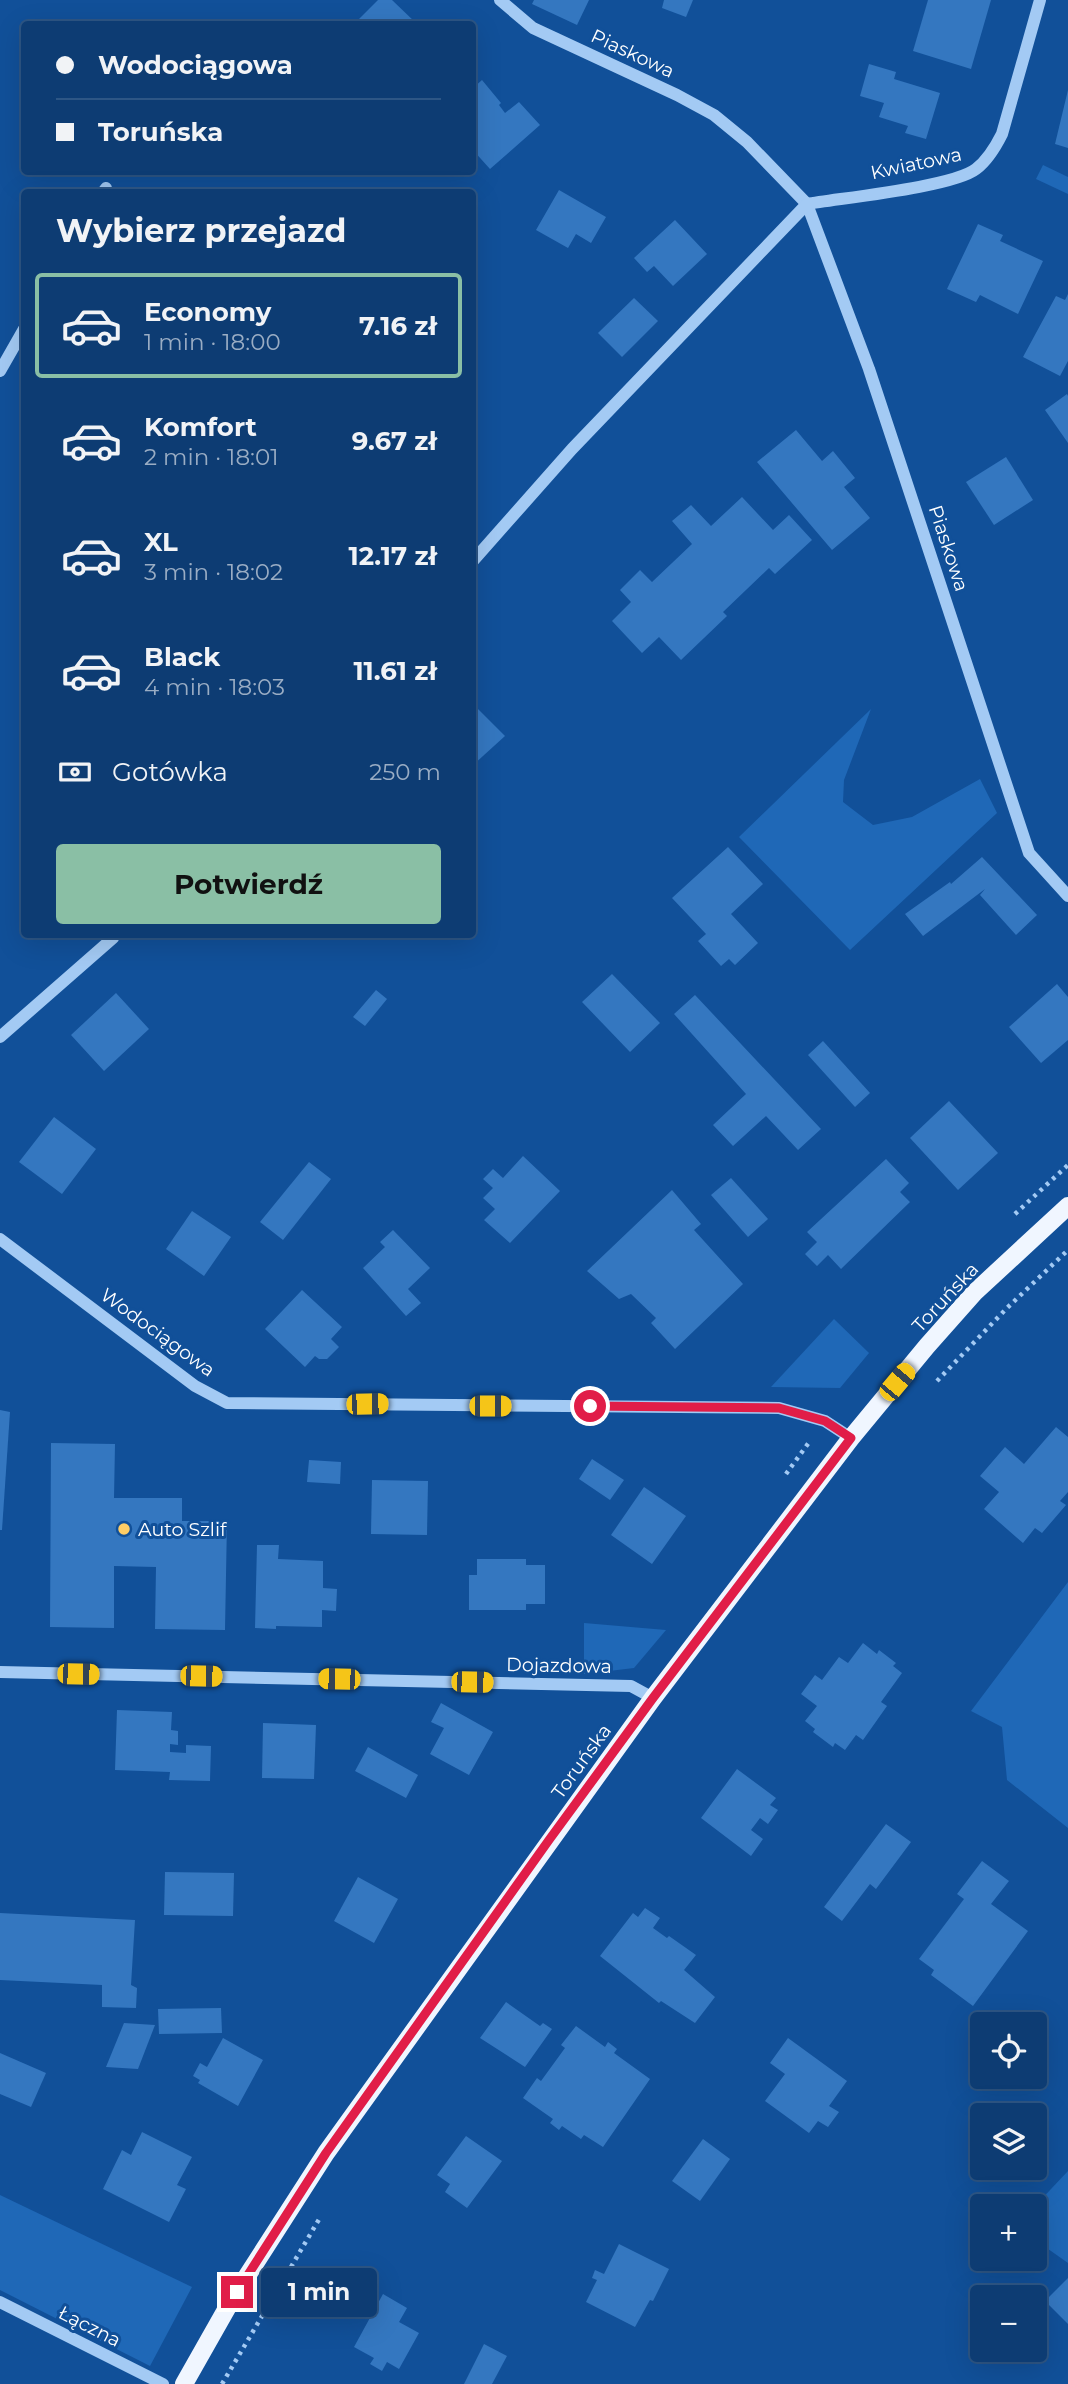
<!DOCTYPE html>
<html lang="pl">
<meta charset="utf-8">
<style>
:root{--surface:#0d3c73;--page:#1b477b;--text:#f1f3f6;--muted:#9aadc4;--line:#2d5685;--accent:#8abfa5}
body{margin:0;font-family:Montserrat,sans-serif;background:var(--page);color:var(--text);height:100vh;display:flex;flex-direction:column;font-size:26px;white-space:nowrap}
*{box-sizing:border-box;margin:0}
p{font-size:23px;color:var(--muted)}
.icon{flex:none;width:38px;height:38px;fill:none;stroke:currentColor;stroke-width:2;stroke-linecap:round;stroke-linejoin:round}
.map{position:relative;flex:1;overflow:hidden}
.side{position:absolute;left:21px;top:189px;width:455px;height:749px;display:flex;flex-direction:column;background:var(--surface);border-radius:7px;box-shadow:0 7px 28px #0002,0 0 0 2px var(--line)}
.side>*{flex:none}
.top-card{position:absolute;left:21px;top:21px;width:455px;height:154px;border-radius:7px;box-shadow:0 7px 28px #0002,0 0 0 2px var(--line);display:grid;align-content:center;height:154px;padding:0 35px;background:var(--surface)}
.fabs{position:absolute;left:970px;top:2012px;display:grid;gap:14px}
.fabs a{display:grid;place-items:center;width:77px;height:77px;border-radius:7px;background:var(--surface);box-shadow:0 7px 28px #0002,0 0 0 2px var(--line);font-size:35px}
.end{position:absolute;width:32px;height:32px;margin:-16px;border:9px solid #e11d48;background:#fff;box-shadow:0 0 0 4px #fff}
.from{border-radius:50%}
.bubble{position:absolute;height:49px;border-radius:7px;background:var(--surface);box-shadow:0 7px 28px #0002,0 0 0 2px var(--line);font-size:23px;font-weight:700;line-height:49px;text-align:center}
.car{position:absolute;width:21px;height:42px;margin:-21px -10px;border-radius:9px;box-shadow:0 0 5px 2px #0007;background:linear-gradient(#f5c518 24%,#345 0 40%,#f5c518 0 76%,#345 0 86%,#f5c518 0)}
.top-card b{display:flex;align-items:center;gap:24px;height:66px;font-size:26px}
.top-card b+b{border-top:2px solid var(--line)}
.top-card i{width:18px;height:18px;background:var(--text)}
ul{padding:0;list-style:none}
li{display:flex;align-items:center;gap:21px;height:105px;margin:0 14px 10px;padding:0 21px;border:4px solid transparent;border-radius:7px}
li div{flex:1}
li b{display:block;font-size:26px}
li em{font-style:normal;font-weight:700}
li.active{border-color:var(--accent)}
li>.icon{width:63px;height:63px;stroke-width:1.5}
h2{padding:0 35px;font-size:32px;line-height:84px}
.pay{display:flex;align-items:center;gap:18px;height:77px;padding:0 35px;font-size:26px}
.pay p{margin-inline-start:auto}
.button{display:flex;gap:14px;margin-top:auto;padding:14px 35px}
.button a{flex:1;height:80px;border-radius:7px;background:var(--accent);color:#111;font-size:28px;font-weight:700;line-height:80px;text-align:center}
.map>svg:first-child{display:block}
.green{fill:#1f68b7}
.building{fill:#3477c0}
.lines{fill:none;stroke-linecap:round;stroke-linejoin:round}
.path{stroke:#a3caf4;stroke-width:4.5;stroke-dasharray:3.5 5;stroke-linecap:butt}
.minor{stroke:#a3caf4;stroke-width:12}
.major{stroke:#f0f6ff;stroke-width:18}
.route{stroke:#e11d48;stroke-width:9}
.poi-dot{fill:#ffce66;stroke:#115099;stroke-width:2.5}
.labels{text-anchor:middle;stroke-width:6;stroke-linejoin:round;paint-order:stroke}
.street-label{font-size:19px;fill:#fff;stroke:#115099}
.poi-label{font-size:19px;fill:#fff;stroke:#115099;text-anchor:start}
</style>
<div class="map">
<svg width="1068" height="2384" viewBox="0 0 1068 2384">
<rect width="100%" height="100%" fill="#115099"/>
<g class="green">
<path d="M1043,165L1068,177V194L1036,179Z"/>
<path d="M871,709L844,780L843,802L873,825L912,817L980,779L997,813L850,950L739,837Z"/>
<path d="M834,1319L869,1353L840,1388L771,1387Z"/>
<path d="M1068,1582V1828L1007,1780L1002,1727L971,1711Z"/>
<path d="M584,1623L666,1630L634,1668L584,1674Z"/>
<path d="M1068,2171V2263L1034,2239V2207Z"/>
<path d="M0,2195L192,2287L150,2366L0,2290Z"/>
</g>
<g class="building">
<path d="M378,0H392L417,24H354Z"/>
<path d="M534,0H589L577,25L532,4Z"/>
<path d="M664,0H693L686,17L662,8Z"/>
<path d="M928,0H991L971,69L913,51Z"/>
<path d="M869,64L896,72L894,79L940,93L926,139L905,133L908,126L879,117L884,103L860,96Z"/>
<path d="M482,80L501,103L499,105L505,113L519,102L540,125L490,169L472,149V89Z"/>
<path d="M1068,90V148L1055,144Z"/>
<path d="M559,190L606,217L591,243L576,234L568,248L536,230Z"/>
<path d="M675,220L707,254L673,286L654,266L647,272L634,258Z"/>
<path d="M978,224L1003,235L1000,241L1043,261L1018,314L980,295L976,302L947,289Z"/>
<path d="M1068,294V361L1060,376L1023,357L1056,296L1065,300Z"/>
<path d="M634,298L658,321L622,357L598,333Z"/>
<path d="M1067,394L1068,396V443L1045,410Z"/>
<path d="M796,430L822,461L833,451L855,478L844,487L870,518L832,550L757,462Z"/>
<path d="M1006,457L1033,500L994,525L966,482Z"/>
<path d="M742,497L773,530L789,515L812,540L775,574L769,568L723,612L727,616L681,660L659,637L642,653L612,621L631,602L620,590L640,570L652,582L692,544L672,521L691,505L711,526Z"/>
<path d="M472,703L505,736L472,766Z"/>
<path d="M728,847L763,884L731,914L758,943L735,965L729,959L721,966L698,941L706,934L672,898Z"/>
<path d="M982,857L1037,915L1016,935L980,895L985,889L923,936L905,914L950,882L951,884Z"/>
<path d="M612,974L660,1023L630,1052L582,1002Z"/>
<path d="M1057,984L1068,997V1040L1041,1063L1009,1027Z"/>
<path d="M376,990L387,999L365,1026L353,1017Z"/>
<path d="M116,993L149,1029L104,1071L71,1035Z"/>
<path d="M695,995L821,1129L798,1150L766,1116L733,1146L713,1125L746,1094L674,1014Z"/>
<path d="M823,1041L870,1093L855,1107L808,1055Z"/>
<path d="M949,1101L998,1153L958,1190L910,1138Z"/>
<path d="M54,1117L96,1149L62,1194L19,1162Z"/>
<path d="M523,1156L560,1191L510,1243L484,1220L495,1209L483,1198L493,1188L483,1179L493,1169L503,1178Z"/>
<path d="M886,1159L909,1183L900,1192L910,1202L841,1269L828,1255L817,1266L805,1254L817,1242L807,1232Z"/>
<path d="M309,1162L331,1179L283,1240L260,1222Z"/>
<path d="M731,1178L768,1219L748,1237L711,1195Z"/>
<path d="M672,1190L701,1224L694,1230L743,1284L675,1349L651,1323L656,1318L631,1294L619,1299L587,1271Z"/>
<path d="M192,1211L231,1237L204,1276L166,1249Z"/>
<path d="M393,1230L430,1268L408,1289L421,1303L406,1316L363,1268L385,1247L380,1242Z"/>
<path d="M302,1290L342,1327L331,1339L339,1347L327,1359H319L315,1356L305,1367L265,1329Z"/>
<path d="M0,1410L10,1412L2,1530H0Z"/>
<path d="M1056,1427L1068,1437V1492L1060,1501L1066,1505L1042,1533L1035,1528L1023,1543L984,1509L999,1492L980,1476L1005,1447L1024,1464Z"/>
<path d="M51,1443L115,1444L114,1498H182V1521H227L225,1630L155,1629L156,1567L114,1566V1628L50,1627Z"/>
<path d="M592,1459L624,1480L610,1500L579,1479Z"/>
<path d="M309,1460L341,1462L340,1484L307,1482Z"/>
<path d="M372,1480L428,1481L427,1535L371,1534Z"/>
<path d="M644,1487L686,1516L652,1564L611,1535Z"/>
<path d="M257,1545H279L278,1559L323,1561V1588L337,1589L336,1611L322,1610V1627L276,1626V1629L255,1628Z"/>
<path d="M477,1559H526V1565H545V1604H526V1610H469V1575H477Z"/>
<path d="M863,1643L877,1654L879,1650L896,1663L893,1666L902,1673L881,1702L887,1706L863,1740L856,1735L845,1750L835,1743L833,1747L813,1732L815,1729L805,1721L817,1706L801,1694L815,1675L822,1680L839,1657L848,1663Z"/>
<path d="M441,1703L493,1732L469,1775L430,1754L444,1728L431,1722Z"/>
<path d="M117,1710L172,1712L171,1730L178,1731V1745L170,1744V1752L186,1753V1745L211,1746L210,1781L169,1780L170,1772L115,1770Z"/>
<path d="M263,1723L316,1725L314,1779L262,1778Z"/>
<path d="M368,1747L418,1775L406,1798L355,1771Z"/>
<path d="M737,1769L776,1798L770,1805L778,1810L768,1824L760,1818L751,1830L763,1839L751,1856L701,1818Z"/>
<path d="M886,1824L911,1842L876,1889L870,1884L842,1921L824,1907Z"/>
<path d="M982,1861L1009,1881L991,1904L1028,1931L973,2006L931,1975L934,1970L919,1959L964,1899L957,1894Z"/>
<path d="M165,1872L234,1873L233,1916L164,1915Z"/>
<path d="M358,1877L398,1899L374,1943L334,1921Z"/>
<path d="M645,1908L660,1918L653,1928L667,1938L669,1936L696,1955L684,1970L715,1997L695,2023L661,2001L659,2003L600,1956L633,1913L638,1917Z"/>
<path d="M0,1913L135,1920L131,1985L137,1988L136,2008L102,2007V1985L0,1980Z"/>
<path d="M506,2002L540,2026L543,2023L552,2029L525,2067L480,2038Z"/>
<path d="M221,2008L222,2033L159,2034L158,2009Z"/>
<path d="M124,2023L155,2025L138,2069L106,2067Z"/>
<path d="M576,2026L605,2047L608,2042L617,2049L614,2053L650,2079L603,2147L584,2135L581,2139L562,2126L559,2130L550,2123L553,2119L523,2098L537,2078L541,2081L565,2048L561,2045Z"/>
<path d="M223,2038L263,2060L238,2106L198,2083L200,2080L193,2076L200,2063L207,2067Z"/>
<path d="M788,2038L847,2081L829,2106L839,2112L828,2127L818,2121L809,2133L765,2101L785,2074L770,2063Z"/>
<path d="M0,2053L46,2073L31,2107L0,2094Z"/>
<path d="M142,2132L192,2157L177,2185L186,2189L169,2222L103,2189L122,2150L131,2155Z"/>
<path d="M466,2136L502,2161L467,2208L445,2192L450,2184L437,2175Z"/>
<path d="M703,2139L730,2159L700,2201L672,2181Z"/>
<path d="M619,2244L669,2269L653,2301L650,2300L635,2327L586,2302L597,2280L592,2278L595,2270L604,2274Z"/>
<path d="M1068,2278V2324L1045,2301Z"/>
<path d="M383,2294L407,2308L399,2322L419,2333L399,2369L387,2362L382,2371L370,2364L374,2358L354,2347Z"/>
<path d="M484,2344L507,2356L492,2384H464Z"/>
</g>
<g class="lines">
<g class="path">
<path d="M1015,1214L1068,1165"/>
<path d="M937,1381L1007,1308L1068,1250"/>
<path d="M786,1474L810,1441"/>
<path d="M222,2384L321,2216"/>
</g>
<g class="minor">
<path d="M500,0L533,28L677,95L714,115L747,142L807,204L869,369L1029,853L1068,896"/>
<path d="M103,192L106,188"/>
<path d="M807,204C841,198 953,187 976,169C988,160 996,146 1002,134L1040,0"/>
<path d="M0,371L24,329"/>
<path d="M472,562L572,449L807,204"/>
<path d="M0,1037L113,938"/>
<path d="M0,1239L195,1386L227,1403L779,1408L825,1421L851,1438"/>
<path d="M0,1672L631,1686L653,1698"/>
<path d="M0,2302L163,2384"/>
</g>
<path class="major" d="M184,2384L231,2301L326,2153L653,1698L851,1438L927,1346L974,1293L1068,1206"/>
</g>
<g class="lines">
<path class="route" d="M237,2292L326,2153L549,1840L653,1698L851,1438L825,1421L779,1408L590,1406"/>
</g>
<circle class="poi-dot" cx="124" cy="1529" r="7"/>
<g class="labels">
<g class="street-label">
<text transform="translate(633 53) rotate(25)" y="7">Piaskowa</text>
<text transform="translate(916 163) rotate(-12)" y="7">Kwiatowa</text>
<text transform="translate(949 548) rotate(72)" y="7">Piaskowa</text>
<text transform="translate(945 1297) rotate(-47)" y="7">Toruńska</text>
<text transform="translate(158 1332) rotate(36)" y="7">Wodociągowa</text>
<text transform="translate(559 1665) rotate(1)" y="7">Dojazdowa</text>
<text transform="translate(581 1761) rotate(-54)" y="7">Toruńska</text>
<text transform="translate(90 2326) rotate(27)" y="7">Łączna</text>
</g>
<g class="poi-label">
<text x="138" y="1536">Auto Szlif</text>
</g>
</g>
</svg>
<div class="fabs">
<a><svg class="icon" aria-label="locate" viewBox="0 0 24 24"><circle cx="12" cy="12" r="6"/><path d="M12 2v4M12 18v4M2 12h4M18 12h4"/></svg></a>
<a><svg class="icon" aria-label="layers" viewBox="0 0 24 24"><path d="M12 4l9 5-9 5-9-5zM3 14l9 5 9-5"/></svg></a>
<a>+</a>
<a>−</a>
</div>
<i class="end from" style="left:590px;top:1406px"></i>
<i class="end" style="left:237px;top:2292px"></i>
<div class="bubble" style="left:261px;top:2268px;width:116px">1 min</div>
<i class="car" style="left:897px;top:1382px;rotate:40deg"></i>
<i class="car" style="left:367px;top:1404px;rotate:89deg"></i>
<i class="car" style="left:490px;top:1406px;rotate:90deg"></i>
<i class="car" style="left:78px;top:1674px;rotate:91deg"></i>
<i class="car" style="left:201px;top:1676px;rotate:91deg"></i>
<i class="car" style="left:339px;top:1679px;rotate:271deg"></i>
<i class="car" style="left:472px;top:1682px;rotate:91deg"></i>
<div class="top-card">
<b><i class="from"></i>Wodociągowa</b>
<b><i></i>Toruńska</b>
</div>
<section class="side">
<h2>Wybierz przejazd</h2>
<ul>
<li class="active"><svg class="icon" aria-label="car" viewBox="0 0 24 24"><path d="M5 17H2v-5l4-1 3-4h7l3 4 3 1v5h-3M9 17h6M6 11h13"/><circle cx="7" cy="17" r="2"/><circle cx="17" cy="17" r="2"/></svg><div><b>Economy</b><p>1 min · 18:00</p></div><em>7.16 zł</em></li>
<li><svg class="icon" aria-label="car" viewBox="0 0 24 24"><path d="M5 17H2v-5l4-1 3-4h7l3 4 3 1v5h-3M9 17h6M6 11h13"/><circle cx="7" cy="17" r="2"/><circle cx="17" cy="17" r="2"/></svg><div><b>Komfort</b><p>2 min · 18:01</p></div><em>9.67 zł</em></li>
<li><svg class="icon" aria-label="car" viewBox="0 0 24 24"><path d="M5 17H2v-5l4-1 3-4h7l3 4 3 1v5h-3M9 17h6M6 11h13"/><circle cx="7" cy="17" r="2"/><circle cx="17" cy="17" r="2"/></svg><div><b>XL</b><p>3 min · 18:02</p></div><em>12.17 zł</em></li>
<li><svg class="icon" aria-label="car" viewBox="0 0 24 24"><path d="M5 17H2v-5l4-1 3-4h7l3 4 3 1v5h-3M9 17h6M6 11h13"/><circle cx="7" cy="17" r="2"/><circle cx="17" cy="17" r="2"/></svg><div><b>Black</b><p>4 min · 18:03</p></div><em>11.61 zł</em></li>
</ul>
<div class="pay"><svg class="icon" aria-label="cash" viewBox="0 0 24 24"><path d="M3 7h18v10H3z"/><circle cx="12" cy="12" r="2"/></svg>Gotówka<p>250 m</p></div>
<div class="button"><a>Potwierdź</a></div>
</section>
</div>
